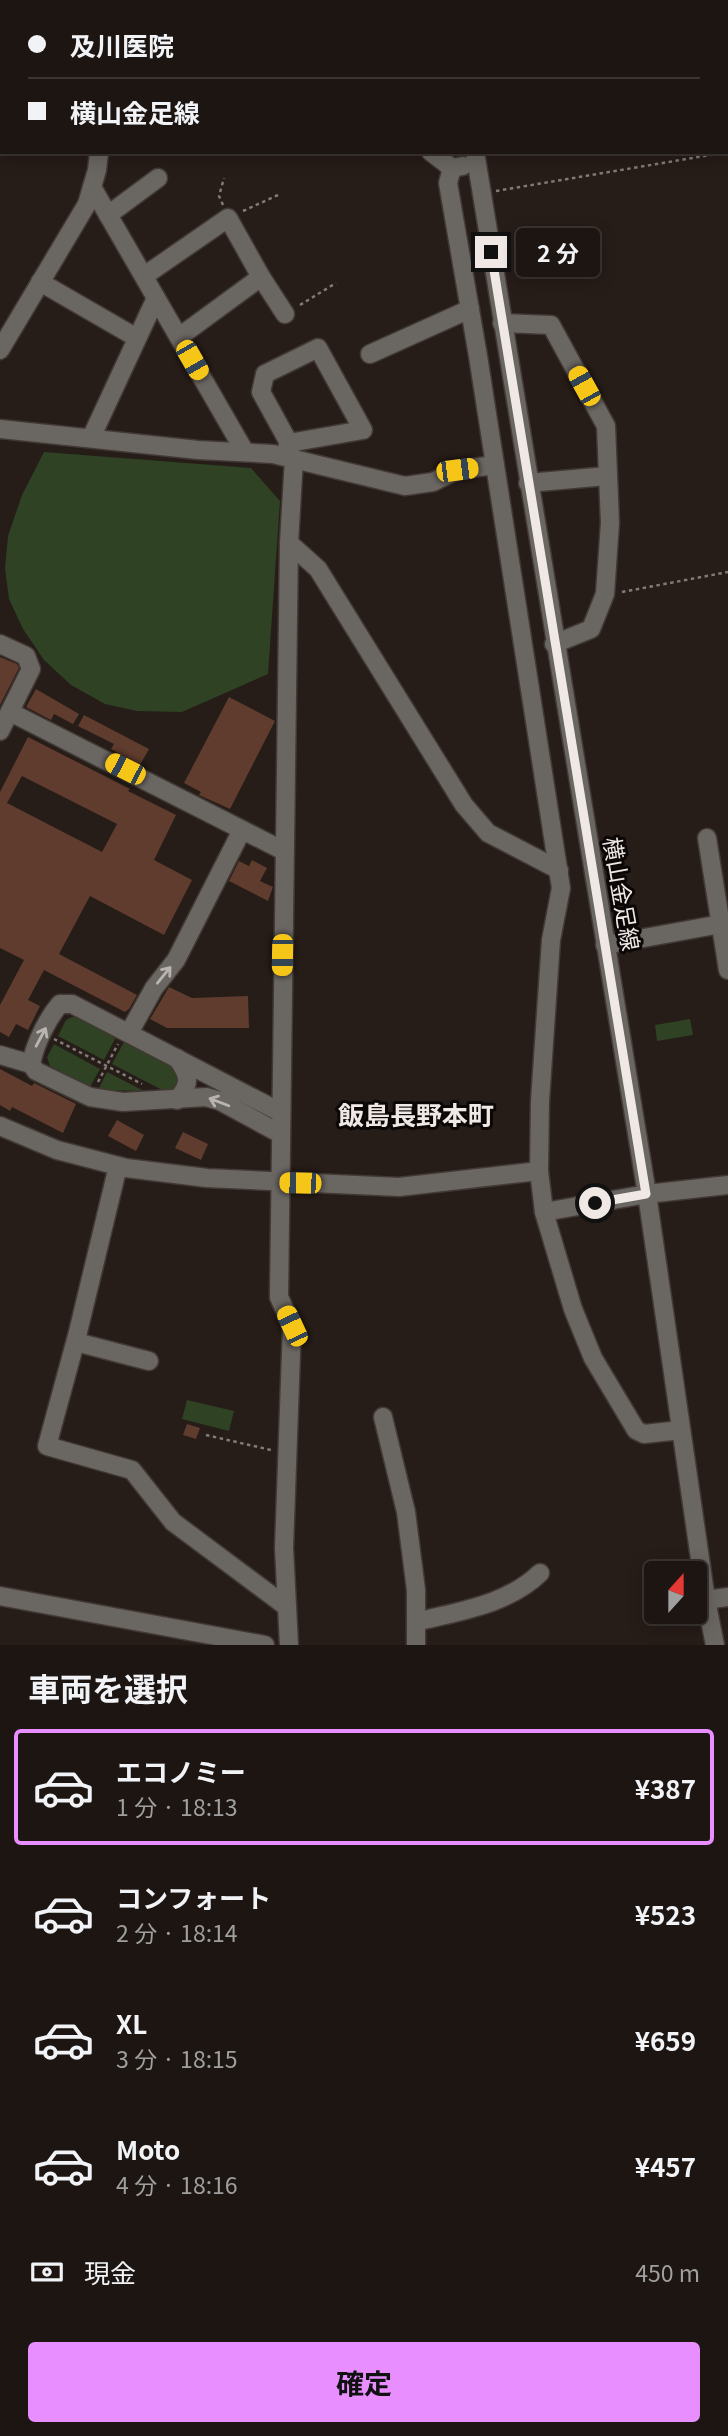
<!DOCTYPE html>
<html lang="ja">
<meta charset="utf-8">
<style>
:root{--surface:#1c1512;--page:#292220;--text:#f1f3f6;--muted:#a09f9f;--line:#3a3432;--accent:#e88eff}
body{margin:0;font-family:Georgia,"Noto Sans JP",serif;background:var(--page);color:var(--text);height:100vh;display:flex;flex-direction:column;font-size:26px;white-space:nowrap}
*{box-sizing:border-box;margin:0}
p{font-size:23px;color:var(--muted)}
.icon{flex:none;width:38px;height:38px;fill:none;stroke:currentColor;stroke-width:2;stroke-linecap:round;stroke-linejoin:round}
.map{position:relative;height:1645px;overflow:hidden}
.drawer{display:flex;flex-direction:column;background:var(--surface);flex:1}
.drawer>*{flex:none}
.guide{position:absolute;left:0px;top:0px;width:728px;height:154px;box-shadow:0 4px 18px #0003,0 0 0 2px var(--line);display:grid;align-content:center;height:154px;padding:0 28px;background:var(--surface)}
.needle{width:46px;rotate:21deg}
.fabs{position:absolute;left:644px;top:1561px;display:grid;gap:14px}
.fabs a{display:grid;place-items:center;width:63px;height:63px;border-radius:7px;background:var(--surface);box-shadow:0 4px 18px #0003,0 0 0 2px var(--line);font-size:35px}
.end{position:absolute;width:32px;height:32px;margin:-16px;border:9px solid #f0e8e5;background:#111;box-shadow:0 0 0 4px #111}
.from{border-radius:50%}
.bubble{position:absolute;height:49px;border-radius:7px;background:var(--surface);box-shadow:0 4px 18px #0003,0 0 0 2px var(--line);font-size:23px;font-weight:700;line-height:49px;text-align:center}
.car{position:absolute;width:21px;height:42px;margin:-21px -10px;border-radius:9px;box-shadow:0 0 5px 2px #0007;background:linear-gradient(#f5c518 24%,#345 0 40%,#f5c518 0 76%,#345 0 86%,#f5c518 0)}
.guide b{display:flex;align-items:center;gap:24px;height:66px;font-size:26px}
.guide b+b{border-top:2px solid var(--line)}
.guide i{width:18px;height:18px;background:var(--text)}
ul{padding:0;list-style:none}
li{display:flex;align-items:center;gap:21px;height:116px;margin:0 14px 10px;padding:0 14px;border:4px solid transparent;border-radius:7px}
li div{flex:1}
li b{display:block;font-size:26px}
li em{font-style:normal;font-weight:700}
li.selected{border-color:var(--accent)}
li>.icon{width:63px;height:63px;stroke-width:1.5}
h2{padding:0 28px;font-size:32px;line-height:84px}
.pay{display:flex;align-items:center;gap:18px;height:77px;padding:0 28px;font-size:26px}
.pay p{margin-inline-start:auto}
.primary-button{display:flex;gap:14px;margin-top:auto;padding:14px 28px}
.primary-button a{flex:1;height:80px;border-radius:7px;background:var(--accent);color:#111;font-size:28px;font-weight:700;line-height:80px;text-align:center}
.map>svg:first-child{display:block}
.green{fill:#2f4223}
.building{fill:#5f3c2d;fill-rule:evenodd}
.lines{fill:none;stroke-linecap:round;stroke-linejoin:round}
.minor-casing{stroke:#423935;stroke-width:21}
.path{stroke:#837a77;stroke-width:2.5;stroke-dasharray:3.5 3.5;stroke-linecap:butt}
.minor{stroke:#6a6662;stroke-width:18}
.oneway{stroke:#bab4b1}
.route{stroke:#f0e8e5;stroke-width:9}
.labels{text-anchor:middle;stroke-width:6;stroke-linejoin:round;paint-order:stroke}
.street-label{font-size:23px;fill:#f0e8e5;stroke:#0b0706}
.quarter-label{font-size:26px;font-weight:bold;fill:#f0e8e5;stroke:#0b0706}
</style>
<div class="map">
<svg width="728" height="1645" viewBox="0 0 728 1645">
<rect width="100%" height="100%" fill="#261c18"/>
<g class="green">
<path d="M44,452L251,468L280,501L268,674L182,712L137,711L105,704L71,685L44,660L23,629L9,599L5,568L8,536L22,495Z"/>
<path d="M72,1017H77L116,1037L104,1060L58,1036L66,1020Z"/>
<path d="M690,1019L693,1035L657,1041L655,1025Z"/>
<path d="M124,1042L174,1068L180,1080L177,1087L166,1092L112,1064Z"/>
<path d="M54,1044L100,1069L90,1087L50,1066L47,1057Z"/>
<path d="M107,1072L144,1091L98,1090Z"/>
<path d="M187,1400L234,1411L229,1431L182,1419Z"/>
</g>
<g class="building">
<path d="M0,657L17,664L19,668L0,705Z"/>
<path d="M36,689L79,714L73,724L54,714L51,720L26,707Z"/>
<path d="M229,697L275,721L230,809L199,795L201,792L184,783Z"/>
<path d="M84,715L149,749L140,765L111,749L114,744L78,726Z"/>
<path d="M28,737L130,789L128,791L176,815L154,860L192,880L164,935L90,896L59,954L137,995L129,1009L125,1012L44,970L28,1000L40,1006L28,1030L16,1024L9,1037L0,1032V1005L24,960L0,948V792ZM22,776L117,824L102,852L7,803Z"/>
<path d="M252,860L267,868L260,881L273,887L268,901L229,881L239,861L249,866Z"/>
<path d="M169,987L192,998L248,996L249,1028H167L150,1019Z"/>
<path d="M0,1069L32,1086L34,1083L76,1104L63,1133L12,1107L10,1111L0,1105Z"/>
<path d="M117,1120L144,1135L136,1151L108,1136Z"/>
<path d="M183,1132L208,1144L201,1160L175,1148Z"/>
<path d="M187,1424L200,1428L196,1439L183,1435Z"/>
</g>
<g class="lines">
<g class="minor-casing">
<g id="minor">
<path d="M10,0L12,2"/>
<path d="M262,0L264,2"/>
<path d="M450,0L451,2"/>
<path d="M0,11L2,9"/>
<path d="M431,152L452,168L463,166"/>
<path d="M475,152L647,1194L706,1600L715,1645"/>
<path d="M452,168L448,183L478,356L561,888L551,940L540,1101L539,1171L544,1212L573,1309L593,1358L636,1430L644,1434L681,1430"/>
<path d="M92,187L245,452"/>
<path d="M108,215L158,178"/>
<path d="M144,276L228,218L261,277L179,337"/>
<path d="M261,277L285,314"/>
<path d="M40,282L137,338"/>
<path d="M502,323L551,325L606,426L610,523L605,594L591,629L554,644"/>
<path d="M0,350L87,204L97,170L99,152"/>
<path d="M370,354L470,309"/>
<path d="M0,429L198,450L273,454L405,486L433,482L457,470L495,465"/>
<path d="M91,438L156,298"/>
<path d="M284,456L289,443L363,430L318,348L265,374L261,392L289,443"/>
<path d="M528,483L607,476"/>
<path d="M289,543L318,569L464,805L488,833L559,870"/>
<path d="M0,644L26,656L31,669L0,731"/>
<path d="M10,712L284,851"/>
<path d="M707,838L728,970"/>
<path d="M605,945L721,924"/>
<path d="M129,1033L154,988L176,960L242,830"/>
<path d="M0,1055L31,1064"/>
<path d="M177,1058C189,1075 192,1083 177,1100"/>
<path d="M0,1126L57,1150L126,1168L207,1178L399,1187L539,1171"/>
<path d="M279,1133L220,1101L206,1097L123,1102L90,1097L36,1071L31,1064C35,1044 47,1019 60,1004H72L280,1112"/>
<path d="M118,1166L78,1332L47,1446L132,1470L173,1522L287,1607"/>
<path d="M544,1212L647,1194L728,1185"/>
<path d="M76,1342L149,1361"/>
<path d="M383,1417L406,1512L416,1590V1645"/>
<path d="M0,1596L265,1645"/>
<path d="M706,1600L728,1597"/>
<path d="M416,1622C459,1611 507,1605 540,1573"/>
<path d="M289,1645L284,1548L292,1326L279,1297L289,543L294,458"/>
</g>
</g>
<g class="path">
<path d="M711,0V2"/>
<path d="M726,93L728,104"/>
<path d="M496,191L728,152"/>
<path d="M223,205L219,196L224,178"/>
<path d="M243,211L278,195"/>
<path d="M300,305L336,283"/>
<path d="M622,592L728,572"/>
<path d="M54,1039L142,1084"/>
<path d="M98,1082L118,1044"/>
<path d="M206,1435L271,1450"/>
</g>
<use href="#minor" class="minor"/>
</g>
<defs><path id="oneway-shaft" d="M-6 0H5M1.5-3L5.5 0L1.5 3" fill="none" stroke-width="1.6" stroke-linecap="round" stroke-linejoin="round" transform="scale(1.75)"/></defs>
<g class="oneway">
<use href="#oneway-shaft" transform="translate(164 975) rotate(-51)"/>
<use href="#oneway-shaft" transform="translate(41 1037) rotate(-62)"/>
<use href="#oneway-shaft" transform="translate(219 1102) rotate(-159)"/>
</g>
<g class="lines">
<path class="route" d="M491,252L646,1194L595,1203"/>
</g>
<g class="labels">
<g class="street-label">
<text transform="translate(621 894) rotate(80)" y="8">横山金足線</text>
</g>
<g class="quarter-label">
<text x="416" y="1125">飯島長野本町</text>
</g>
</g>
</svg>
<div class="fabs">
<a><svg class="needle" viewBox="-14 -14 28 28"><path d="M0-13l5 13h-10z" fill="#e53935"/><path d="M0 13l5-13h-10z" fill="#a09f9f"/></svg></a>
</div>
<i class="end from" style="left:595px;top:1203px"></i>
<i class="end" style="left:491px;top:252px"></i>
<div class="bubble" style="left:516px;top:228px;width:84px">2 分</div>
<i class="car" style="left:192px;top:360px;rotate:150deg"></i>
<i class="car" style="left:584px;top:386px;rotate:331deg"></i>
<i class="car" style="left:457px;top:470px;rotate:83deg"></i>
<i class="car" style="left:125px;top:769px;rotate:297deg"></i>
<i class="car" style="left:282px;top:955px;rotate:181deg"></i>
<i class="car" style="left:300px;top:1183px;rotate:271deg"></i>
<i class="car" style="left:292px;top:1326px;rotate:335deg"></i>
<div class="guide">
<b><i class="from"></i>及川医院</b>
<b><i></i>横山金足線</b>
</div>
</div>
<section class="drawer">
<h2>車両を選択</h2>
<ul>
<li class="selected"><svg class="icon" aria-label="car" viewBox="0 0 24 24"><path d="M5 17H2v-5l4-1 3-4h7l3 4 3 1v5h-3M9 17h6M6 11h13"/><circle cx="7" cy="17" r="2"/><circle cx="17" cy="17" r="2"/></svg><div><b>エコノミー</b><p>1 分 · 18:13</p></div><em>¥387</em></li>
<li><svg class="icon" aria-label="car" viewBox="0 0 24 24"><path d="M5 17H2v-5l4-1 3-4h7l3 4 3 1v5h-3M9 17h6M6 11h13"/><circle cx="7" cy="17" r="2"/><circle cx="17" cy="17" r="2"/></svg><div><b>コンフォート</b><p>2 分 · 18:14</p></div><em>¥523</em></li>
<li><svg class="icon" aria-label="car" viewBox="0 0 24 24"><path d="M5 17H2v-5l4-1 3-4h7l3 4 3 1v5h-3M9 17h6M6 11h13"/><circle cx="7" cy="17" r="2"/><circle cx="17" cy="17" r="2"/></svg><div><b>XL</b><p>3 分 · 18:15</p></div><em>¥659</em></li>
<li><svg class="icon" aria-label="car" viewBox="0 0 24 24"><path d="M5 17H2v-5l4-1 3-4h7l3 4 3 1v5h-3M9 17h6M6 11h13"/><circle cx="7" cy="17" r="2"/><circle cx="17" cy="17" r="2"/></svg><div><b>Moto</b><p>4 分 · 18:16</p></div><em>¥457</em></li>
</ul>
<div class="pay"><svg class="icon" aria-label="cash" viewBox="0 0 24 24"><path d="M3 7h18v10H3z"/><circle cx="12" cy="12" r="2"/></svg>現金<p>450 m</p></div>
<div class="primary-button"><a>確定</a></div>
</section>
